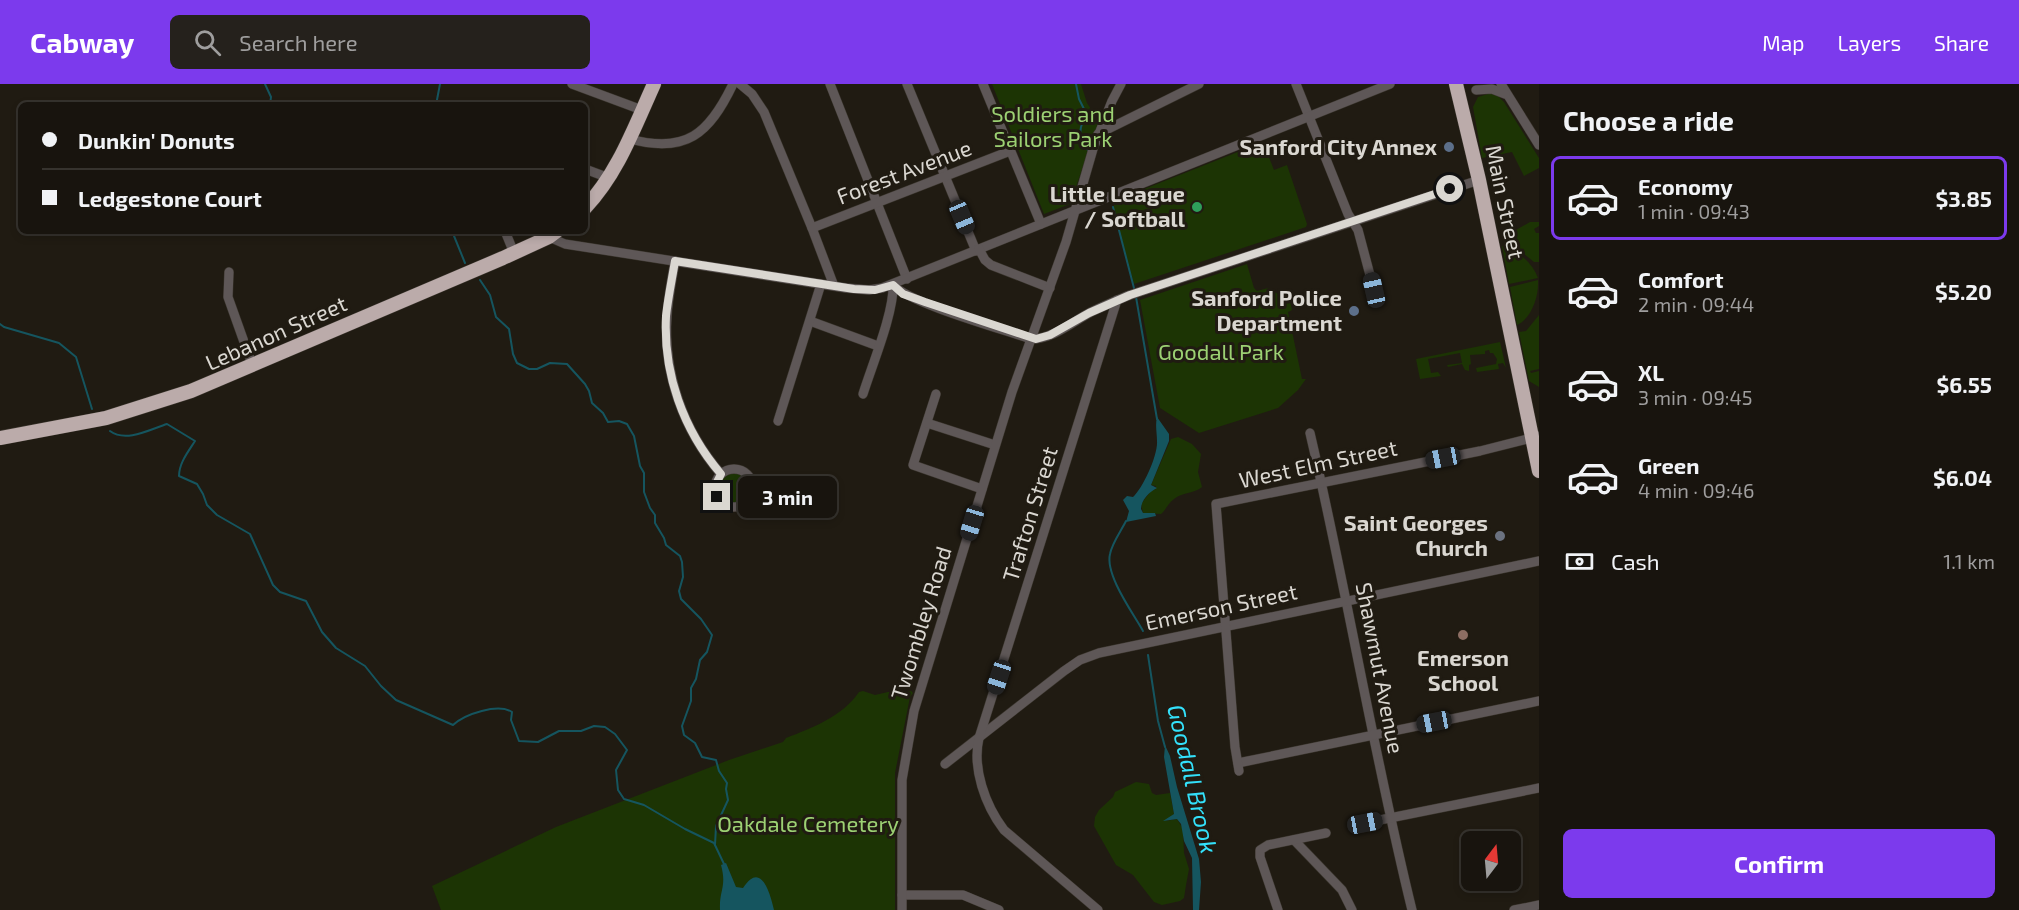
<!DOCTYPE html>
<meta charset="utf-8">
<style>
:root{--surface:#18140e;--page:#25211c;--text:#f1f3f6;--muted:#9f9e9e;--line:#36332e;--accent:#7c3aed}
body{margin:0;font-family:"Exo 2",sans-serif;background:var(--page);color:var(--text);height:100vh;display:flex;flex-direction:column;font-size:22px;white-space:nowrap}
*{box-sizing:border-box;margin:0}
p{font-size:20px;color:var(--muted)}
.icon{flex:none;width:33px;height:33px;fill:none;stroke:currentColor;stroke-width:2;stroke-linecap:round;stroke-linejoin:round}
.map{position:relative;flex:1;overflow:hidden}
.drawer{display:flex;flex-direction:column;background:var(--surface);width:480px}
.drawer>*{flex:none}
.banner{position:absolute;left:18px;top:18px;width:570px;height:132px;border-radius:9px;box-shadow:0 3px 9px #0003,0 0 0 2px var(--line);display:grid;align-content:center;height:132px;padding:0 24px;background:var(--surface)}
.needle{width:39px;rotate:16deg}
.controls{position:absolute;left:1461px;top:747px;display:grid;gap:12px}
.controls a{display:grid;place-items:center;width:60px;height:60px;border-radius:9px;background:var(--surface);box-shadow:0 3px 9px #0003,0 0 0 2px var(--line);font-size:30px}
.end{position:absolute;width:27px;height:27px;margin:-14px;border:8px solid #dad7d1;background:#111;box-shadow:0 0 0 3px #111}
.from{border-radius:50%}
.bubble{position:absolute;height:42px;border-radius:9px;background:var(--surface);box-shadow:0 3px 9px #0003,0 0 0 2px var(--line);font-size:20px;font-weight:700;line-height:42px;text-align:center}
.car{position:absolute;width:18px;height:36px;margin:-18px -9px;border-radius:8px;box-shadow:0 0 4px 2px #0007;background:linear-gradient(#222 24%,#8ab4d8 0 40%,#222 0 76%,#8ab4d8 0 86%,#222 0)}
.banner b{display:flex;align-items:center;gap:21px;height:57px;font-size:22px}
.banner b+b{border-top:2px solid var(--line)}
.banner i{width:15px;height:15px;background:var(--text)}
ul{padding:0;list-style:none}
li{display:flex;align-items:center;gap:18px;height:84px;margin:0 12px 9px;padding:0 12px;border:3px solid transparent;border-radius:9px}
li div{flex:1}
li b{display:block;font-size:22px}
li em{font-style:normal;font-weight:700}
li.on{border-color:var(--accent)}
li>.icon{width:54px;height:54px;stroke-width:1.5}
h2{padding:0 24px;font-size:27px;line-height:72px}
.pay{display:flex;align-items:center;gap:15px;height:66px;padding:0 24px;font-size:22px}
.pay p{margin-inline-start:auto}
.primary-button{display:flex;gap:12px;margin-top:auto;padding:12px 24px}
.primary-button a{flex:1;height:69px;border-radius:9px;background:var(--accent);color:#fff;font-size:24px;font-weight:700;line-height:69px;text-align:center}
header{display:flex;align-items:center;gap:36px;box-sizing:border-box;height:84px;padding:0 30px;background:var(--accent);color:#fff}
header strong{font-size:28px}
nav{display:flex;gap:33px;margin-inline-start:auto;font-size:21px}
.search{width:420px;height:54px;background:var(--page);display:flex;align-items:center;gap:15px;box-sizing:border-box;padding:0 21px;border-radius:9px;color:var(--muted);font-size:22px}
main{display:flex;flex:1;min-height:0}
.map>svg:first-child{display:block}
.green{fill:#1c3404}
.water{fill:#15555f}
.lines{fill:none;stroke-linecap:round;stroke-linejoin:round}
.stream{stroke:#15555f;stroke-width:2}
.minor-casing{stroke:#3a352d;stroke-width:10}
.highway-casing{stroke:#3a352d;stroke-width:15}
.minor{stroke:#5e5757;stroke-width:9}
.highway{stroke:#bbabaa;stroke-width:14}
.route{stroke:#dad7d1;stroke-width:8}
.service-dot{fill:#5c6f8a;stroke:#201b12;stroke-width:2}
.leisure-dot{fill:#2e9e5b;stroke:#201b12;stroke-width:2}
.worship-dot{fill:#6b7280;stroke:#201b12;stroke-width:2}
.education-dot{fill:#8d6e63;stroke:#201b12;stroke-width:2}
.labels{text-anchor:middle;stroke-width:6;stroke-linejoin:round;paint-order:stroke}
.park-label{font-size:22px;fill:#9cd173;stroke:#201b12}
.poi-label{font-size:22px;font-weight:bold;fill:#dad7d1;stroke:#201b12;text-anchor:end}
.street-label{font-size:22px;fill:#dad7d1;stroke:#201b12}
.water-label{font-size:24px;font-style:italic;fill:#33e1fb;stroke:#201b12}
</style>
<header>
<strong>Cabway</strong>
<div class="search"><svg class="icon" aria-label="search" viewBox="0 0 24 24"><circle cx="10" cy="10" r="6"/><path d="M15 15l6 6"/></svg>Search here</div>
<nav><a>Map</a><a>Layers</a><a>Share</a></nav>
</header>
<main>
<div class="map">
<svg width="1539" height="826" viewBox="0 0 1539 826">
<rect width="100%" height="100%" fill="#201b12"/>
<g class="green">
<path d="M992,0H1081L1087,19L1099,37L1070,120L1044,130Z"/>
<path d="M1491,9L1498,12L1504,18L1539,74V84L1524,92L1512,68L1482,74L1473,23L1478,13Z"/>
<path d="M1263,58L1274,86L1287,81L1307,140L1306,143L1134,200L1114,127V117Z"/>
<path d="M1530,138H1539V142L1534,145L1536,149H1539V178H1534L1503,153L1504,149L1506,148L1507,151L1514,150V147Z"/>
<path d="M1502,162C1518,167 1532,178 1538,194L1509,200Z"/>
<path d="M1247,180L1254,204L1257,207L1268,204L1290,217L1292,226L1288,228L1302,295H1306L1298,306L1278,324L1199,349L1160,324L1140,216Z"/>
<path d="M1538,196C1539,212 1532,234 1517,241L1510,203Z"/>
<path d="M1539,231V285L1530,287L1531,289L1539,287V303L1529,297L1519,248L1526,247Z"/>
<path d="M1500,258L1506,284L1503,279L1498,280L1499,285L1477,288L1476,284L1496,280L1497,275L1493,269H1490L1489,266L1485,267V270L1470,271L1471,280L1469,281V287L1465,286L1462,280L1448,283L1447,281L1462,279L1460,269L1428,275L1431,289L1438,288L1441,292L1420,295L1416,275Z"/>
<path d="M1178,353L1192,360L1201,370L1198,388L1202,403C1194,410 1182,408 1174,415C1168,419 1166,426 1161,430L1143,429L1141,420L1151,407L1156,405V402L1151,401L1171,355Z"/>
<circle cx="734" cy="404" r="15"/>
<path d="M863,607L875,611L888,608L911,607L913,609L910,613L895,689V826H441L432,802L556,743L729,676L783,658L786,654C812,644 843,632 859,608Z"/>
<path d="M1136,698L1149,700L1152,709L1156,711L1170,709L1174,730L1166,737L1177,735L1183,745L1184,769L1189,785L1186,801L1184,814L1180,817L1162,821L1154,818L1133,791L1116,781L1094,742L1095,733L1099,726L1113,713L1115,708Z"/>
</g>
<g class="water">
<path d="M1157,333L1169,350V357L1151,401L1157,404C1149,408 1141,416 1141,425L1143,429H1155L1156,432L1126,438L1129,427L1123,416L1127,412L1133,413C1143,404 1158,371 1157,357C1157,349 1155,341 1157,333Z"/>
<path d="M1165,661L1170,672L1177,703L1199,775L1201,798L1199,826H1193L1192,774L1184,757L1181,740L1177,735L1163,737L1174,730L1164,673Z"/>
<path d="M726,779L736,803L743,804C761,776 770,809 774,826H720C719,806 727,803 721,781Z"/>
</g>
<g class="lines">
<g class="stream">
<path d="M265,0L271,13L270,21"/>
<path d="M1076,0L1079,15L1086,29L1081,43L1079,57L1088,66"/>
<path d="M436,21L440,0"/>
<path d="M1113,123L1135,208"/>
<path d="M452,147L465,179"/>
<path d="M480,196L490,211L496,233L509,245L513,270L517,279L529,285H537L550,279L567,280L585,300L589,307L592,319L603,329L608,338L619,337L627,340L634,352L640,382L644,389V408L650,424L655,431V439L664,454L666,461L680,472L682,478L683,493L679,507L681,515L701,535L712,551L707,568L700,576L696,595L691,604V617L682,642L684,651L695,659L702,673L716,676L719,687L727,699L726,705L728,716L716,742L715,761"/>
<path d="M1136,213L1157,335"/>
<path d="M0,240L4,243L59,259L76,273L92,325"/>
<path d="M110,347C126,359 151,345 167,340L195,357C188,368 179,379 179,392L197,400L203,410L207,421L217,431L250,450L273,501L280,508L306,517L322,548L336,564L365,582L381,602L396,616L453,641C465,630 498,619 512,628L511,636L519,657L538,658L559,647H581L594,642L605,643L615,650L627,666L616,686L618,706L624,715L644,721L685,745L714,759L724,780"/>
<path d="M1126,437C1121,447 1112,459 1110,470C1105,491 1133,529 1143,547"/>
<path d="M1148,571L1158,637L1165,663"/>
</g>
<g class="minor-casing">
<g id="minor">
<path d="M572,0L642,26"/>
<path d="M740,0L752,10L764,28L812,144L834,202"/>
<path d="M830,0L907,195"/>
<path d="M907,0L976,167"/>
<path d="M983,0L1041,140"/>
<path d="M1296,0L1348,130L1358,146L1374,206"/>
<path d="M1501,0L1539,61"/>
<path d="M1476,6L1492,5L1505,10"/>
<path d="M1098,50L1199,0"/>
<path d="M630,55C686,70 709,50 733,0"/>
<path d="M585,85L609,94"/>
<path d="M812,144L1010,67"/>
<path d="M505,147L514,169"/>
<path d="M549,153L565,160L846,204L869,206L882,204L1390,0"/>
<path d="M979,165L985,176L991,181L1050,204"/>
<path d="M675,177C672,195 668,214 667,232C663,289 683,346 721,390"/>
<path d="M229,188L228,213L253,283"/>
<path d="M893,201C909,219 1002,245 1031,255C1053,255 1072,238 1091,228C1104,222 1117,216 1130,211L1479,96"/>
<path d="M810,237L878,262"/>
<path d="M863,310C872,281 894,229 893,201"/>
<path d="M936,310L913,381L982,405"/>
<path d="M778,337L821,200"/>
<path d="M927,339L995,361"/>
<path d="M1310,349C1347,507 1373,668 1412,826"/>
<circle cx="734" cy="404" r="19"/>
<path d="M1238,679L1539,617"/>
<path d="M945,680L1064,587L1080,576L1099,569L1539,477"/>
<path d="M1239,687L1235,663L1216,420L1480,367L1539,352"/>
<path d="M1360,740L1539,704"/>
<path d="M1294,756L1342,806L1352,826"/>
<path d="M902,811H963L999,826"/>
<path d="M902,826V696L914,627L1012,308L1066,158L1093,65L1112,17L1121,0"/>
<path d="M1098,826L1004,746C985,721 972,684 979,654L1117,216"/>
<path d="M1278,826L1260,773V766L1268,761L1326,749"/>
<path d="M1514,826L1539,821"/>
</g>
</g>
<g class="highway-casing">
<g id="highway">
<path d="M1456,0L1479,96L1539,387"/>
<path d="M585,124C618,89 634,44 654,0"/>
<path d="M0,354L106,334L191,307L503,174L549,153L557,147"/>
</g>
</g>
<use href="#minor" class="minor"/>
<use href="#highway" class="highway"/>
</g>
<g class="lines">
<path class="route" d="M717,413L716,400L721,390C683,346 663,289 666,232C668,214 672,195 675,177L854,205L875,206L893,201L903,210L925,218L1036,255L1050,251L1089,229L1130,211L1450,105"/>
</g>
<g class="service-dot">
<circle cx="1449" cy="63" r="6"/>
<circle cx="1354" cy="227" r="6"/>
</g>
<circle class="leisure-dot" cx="1197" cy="123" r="6"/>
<circle class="worship-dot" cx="1500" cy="452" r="6"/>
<circle class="education-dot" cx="1463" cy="551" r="6"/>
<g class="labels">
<g class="park-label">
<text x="1053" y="38">Soldiers and<tspan x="1053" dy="25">Sailors Park</tspan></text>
<text x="1221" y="276">Goodall Park</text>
<text x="808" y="748">Oakdale Cemetery</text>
</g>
<g class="poi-label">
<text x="1437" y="71">Sanford City Annex</text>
<text x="1185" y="118">Little League<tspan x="1185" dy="25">/ Softball</tspan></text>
<text x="1342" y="222">Sanford Police<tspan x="1342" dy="25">Department</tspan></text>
<text x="1488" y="447">Saint Georges<tspan x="1488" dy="25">Church</tspan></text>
<text x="1463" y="582" text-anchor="middle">Emerson<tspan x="1463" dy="25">School</tspan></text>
</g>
<g class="street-label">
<text transform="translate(904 88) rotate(-21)" y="8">Forest Avenue</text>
<text transform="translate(1505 118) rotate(78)" y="8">Main Street</text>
<text transform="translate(276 249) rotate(-24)" y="8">Lebanon Street</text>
<text transform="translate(1318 380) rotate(-12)" y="8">West Elm Street</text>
<text transform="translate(1030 430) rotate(-73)" y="8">Trafton Street</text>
<text transform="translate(1221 523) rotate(-12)" y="8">Emerson Street</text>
<text transform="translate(921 539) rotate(-73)" y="8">Twombley Road</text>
<text transform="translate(1380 584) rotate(79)" y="8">Shawmut Avenue</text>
</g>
<g class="water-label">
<text transform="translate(1192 695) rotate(77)" y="8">Goodall Brook</text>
</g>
</g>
</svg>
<div class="controls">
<a><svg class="needle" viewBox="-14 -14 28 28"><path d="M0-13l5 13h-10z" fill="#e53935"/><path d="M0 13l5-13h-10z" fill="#9f9e9e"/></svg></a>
</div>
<i class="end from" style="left:1450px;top:105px"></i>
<i class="end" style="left:717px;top:413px"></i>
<div class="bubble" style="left:738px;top:392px;width:99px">3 min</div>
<i class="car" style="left:962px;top:133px;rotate:157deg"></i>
<i class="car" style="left:1374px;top:206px;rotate:347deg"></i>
<i class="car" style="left:1443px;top:374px;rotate:259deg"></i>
<i class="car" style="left:972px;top:439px;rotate:197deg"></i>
<i class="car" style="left:999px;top:593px;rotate:198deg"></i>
<i class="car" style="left:1434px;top:638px;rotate:259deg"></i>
<i class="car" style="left:1365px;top:739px;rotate:79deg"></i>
<div class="banner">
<b><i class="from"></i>Dunkin' Donuts</b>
<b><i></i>Ledgestone Court</b>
</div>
</div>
<section class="drawer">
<h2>Choose a ride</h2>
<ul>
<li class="on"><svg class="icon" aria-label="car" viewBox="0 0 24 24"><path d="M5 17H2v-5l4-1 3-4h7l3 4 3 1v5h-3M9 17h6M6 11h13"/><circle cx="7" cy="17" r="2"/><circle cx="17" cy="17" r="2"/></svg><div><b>Economy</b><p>1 min · 09:43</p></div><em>$3.85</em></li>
<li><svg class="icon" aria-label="car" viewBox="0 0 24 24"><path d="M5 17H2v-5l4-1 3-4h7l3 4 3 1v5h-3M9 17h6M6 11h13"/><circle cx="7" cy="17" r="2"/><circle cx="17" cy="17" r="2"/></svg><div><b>Comfort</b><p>2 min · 09:44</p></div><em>$5.20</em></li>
<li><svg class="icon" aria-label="car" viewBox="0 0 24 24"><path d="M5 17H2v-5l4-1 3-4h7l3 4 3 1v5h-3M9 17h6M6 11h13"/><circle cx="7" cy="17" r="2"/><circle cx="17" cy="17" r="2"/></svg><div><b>XL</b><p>3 min · 09:45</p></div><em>$6.55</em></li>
<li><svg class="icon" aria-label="car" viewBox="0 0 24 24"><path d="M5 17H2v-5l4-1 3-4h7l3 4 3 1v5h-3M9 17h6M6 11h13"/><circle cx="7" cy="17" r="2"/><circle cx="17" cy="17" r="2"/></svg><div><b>Green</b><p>4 min · 09:46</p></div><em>$6.04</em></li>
</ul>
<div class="pay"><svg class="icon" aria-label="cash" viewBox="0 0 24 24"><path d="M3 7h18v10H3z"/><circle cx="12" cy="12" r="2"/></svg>Cash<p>1.1 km</p></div>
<div class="primary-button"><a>Confirm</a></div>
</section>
</main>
